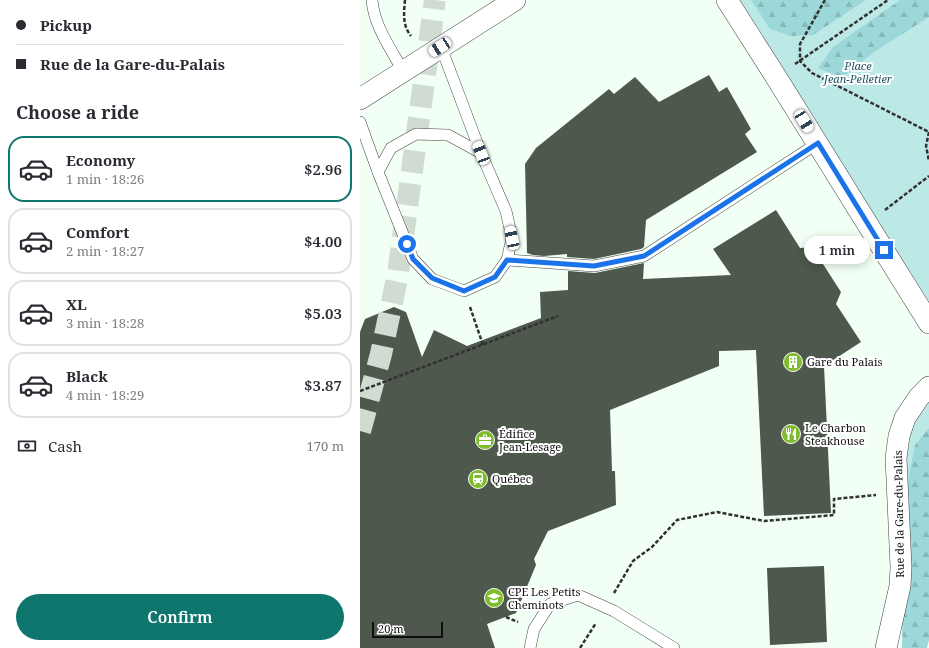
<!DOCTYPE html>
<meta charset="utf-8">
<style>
:root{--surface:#fff;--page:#f7f7f7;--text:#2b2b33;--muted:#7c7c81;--line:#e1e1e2;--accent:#0f766e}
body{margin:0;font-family:"Noto Serif",serif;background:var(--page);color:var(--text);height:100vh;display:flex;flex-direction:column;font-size:15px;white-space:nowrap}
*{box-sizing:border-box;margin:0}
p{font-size:13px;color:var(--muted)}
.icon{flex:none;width:22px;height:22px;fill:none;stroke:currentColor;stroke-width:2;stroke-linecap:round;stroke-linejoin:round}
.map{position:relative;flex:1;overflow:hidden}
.sheet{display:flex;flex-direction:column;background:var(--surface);width:360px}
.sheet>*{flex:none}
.banner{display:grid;align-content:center;height:88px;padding:0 16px;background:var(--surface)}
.scale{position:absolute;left:12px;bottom:10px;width:71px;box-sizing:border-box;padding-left:4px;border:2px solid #0f0f0f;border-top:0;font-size:11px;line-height:14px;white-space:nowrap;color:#0f0f0f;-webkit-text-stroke:3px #fff;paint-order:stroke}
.end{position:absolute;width:18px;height:18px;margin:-9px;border:5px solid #1a73e8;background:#fff;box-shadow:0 0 0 2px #fff}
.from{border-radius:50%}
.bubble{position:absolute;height:28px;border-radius:14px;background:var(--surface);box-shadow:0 2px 10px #0003;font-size:13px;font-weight:600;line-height:28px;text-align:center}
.car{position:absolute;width:12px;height:24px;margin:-12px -6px;border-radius:5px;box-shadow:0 0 3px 1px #0007;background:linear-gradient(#fff 24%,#345 0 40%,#fff 0 76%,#345 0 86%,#fff 0)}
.banner b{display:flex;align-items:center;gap:14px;height:38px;font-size:15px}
.banner b+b{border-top:1px solid var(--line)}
.banner i{width:10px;height:10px;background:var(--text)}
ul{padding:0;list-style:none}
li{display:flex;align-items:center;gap:12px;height:66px;margin:0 8px 6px;padding:0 8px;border:2px solid var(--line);border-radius:16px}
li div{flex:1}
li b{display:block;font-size:15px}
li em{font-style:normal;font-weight:600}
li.current{border-color:var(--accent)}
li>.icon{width:36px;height:36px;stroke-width:1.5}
h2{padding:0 16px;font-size:18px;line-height:48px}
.pay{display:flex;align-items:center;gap:10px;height:44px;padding:0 16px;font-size:15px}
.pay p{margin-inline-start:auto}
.action{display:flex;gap:8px;margin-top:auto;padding:8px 16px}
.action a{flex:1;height:46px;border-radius:24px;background:var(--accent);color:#fff;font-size:16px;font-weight:600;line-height:46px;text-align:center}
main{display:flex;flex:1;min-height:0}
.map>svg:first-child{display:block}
.grass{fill:#bce9e6}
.forest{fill:url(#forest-firs)}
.building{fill:#4e584c}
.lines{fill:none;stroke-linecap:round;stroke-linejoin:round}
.secondary-tunnel{stroke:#d0dbd2;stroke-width:22;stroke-dasharray:22 11;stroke-linecap:butt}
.lane-casing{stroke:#424242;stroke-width:12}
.street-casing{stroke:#424242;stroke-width:22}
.path{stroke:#313131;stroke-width:2.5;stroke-dasharray:4 2;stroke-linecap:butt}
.lane{stroke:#fff;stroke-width:11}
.street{stroke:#fff;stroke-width:21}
.route{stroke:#1a73e8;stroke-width:5}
.labels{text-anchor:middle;stroke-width:4;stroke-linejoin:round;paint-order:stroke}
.park-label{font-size:11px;font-style:italic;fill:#215466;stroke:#fff}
.poi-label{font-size:11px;fill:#0f0f0f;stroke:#fff;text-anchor:start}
.street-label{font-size:11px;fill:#0f0f0f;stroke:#fff}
</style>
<main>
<section class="sheet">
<div class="banner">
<b><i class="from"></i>Pickup</b>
<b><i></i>Rue de la Gare-du-Palais</b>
</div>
<h2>Choose a ride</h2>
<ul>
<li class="current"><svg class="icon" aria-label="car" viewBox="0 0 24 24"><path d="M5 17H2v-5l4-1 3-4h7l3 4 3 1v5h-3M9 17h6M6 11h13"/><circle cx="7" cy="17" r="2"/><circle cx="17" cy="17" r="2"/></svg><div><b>Economy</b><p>1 min · 18:26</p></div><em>$2.96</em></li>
<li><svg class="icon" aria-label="car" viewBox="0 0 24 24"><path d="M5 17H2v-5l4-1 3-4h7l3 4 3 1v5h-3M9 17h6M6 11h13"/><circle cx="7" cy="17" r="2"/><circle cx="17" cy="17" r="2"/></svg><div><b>Comfort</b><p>2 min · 18:27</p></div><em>$4.00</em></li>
<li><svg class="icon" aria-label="car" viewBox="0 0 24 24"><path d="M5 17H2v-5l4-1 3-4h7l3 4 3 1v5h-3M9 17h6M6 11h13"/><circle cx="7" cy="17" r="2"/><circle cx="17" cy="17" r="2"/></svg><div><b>XL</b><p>3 min · 18:28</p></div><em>$5.03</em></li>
<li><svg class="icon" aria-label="car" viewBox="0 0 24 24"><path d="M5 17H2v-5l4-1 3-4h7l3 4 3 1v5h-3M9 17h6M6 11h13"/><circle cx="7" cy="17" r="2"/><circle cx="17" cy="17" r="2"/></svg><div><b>Black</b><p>4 min · 18:29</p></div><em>$3.87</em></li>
</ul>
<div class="pay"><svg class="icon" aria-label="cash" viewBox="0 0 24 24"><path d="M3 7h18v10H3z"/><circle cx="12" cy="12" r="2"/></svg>Cash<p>170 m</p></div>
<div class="action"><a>Confirm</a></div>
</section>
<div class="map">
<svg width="569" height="648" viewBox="0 0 569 648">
<defs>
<pattern id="forest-firs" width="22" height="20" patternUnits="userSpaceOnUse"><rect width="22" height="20" fill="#9cd8d9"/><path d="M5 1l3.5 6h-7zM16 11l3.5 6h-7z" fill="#85b8b9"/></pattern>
</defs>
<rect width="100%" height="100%" fill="#f2fff5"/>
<g class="grass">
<path d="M367,0H569V323Z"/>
<path d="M569,387V473L537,481L536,458Z"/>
</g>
<g class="forest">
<path d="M391,0H506L453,35L431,36L410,29Z"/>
<path d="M540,0H569V17L514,52L482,78L458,68L473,47Z"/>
<path d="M569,428V640L567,648H542L545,495L555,445Z"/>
</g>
<g class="building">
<path d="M349,75L359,92L367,87L391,129L385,134L397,152L286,220L284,247L281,249L234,259L207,257V254L184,256L173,255L167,253L165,164L176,148L249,89L254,94L275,77L299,102Z"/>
<path d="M416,210L440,248L452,247L481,292L476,304L501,342L464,366L471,513L404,516L396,350L359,351V366L250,410L252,471H255L256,505L188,531L174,559L176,565L156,613L127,624L135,648H0V332L5,319L34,307L46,312L62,357L74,330L107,346L181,318L180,292L208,290V271L235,273L284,263L283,279L371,275L353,249Z"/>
<path d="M464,566L467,642L410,645L407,568Z"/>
</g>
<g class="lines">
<path class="secondary-tunnel" d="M0,431L21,354L38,274L75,0"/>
<g class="lane-casing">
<g id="lane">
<path d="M12,0C14,26 31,49 43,71"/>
<path d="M0,122L18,172L53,259L72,279L104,291L135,277L147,260L152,238L146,211L121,153L81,47"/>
<path d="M18,172L31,148L56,134L88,135L121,153"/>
<path d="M147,260L234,266L284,256L458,143"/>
<path d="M170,648L174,629L190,604L218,595L254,611L314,648"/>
</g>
</g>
<g class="street-casing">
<g id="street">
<path d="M367,0L416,77L569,323"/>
<path d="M0,99L155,0"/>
<path d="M526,648L540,586L541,567L536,458L539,436L545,418L559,397L569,387"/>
</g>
</g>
<g class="path">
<path d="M45,0C44,12 42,25 51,36"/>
<path d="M465,0L440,44V61L452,73L569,132"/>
<path d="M435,64L528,0"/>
<path d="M569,132L566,146L569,161"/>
<path d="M525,210L569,176"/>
<path d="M110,307L123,345"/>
<path d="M0,391L198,316"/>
<path d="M254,593L273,561L292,547L317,520L357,512L404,521L474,515V499L516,495"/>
<path d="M146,617L158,622"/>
<path d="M220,648L236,623"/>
</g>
<use href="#lane" class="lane"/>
<use href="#street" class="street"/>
</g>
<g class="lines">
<path class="route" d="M47,244L53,259L72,278L104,291L135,277L147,260L234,266L284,256L458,143L524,250"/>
</g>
<defs>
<g id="building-disc" transform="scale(1)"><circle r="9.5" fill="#7fbc2b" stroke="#fff"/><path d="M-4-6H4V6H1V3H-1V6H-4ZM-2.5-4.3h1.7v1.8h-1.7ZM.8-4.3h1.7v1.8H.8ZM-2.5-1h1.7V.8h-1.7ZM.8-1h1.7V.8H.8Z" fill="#fff"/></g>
<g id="restaurant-disc" transform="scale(1)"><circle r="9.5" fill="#7fbc2b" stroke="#fff"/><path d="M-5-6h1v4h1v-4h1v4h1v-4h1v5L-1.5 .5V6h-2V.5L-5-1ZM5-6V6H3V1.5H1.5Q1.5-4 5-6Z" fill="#fff"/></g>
<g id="office-disc" transform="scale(1)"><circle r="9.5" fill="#7fbc2b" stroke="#fff"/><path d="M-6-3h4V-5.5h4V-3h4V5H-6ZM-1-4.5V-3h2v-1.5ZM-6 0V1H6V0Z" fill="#fff"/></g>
<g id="station-disc" transform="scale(1)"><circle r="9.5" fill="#7fbc2b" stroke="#fff"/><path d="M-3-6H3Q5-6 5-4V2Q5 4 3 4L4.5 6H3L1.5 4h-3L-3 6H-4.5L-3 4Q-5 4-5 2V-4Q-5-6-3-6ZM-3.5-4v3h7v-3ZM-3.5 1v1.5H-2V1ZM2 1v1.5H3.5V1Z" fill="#fff"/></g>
<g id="school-disc" transform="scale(1)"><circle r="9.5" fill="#7fbc2b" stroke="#fff"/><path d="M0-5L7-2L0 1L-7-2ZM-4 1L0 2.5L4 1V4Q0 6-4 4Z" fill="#fff"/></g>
</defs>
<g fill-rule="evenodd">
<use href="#building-disc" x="433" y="362"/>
<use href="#restaurant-disc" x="431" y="434"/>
<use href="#office-disc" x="125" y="440"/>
<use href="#station-disc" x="118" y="479"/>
<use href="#school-disc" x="134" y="598"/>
</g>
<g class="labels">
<g class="park-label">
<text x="498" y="70">Place<tspan x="498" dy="13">Jean-Pelletier</tspan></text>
</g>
<g class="poi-label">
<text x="447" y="366">Gare du Palais</text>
<text x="445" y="432">Le Charbon<tspan x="445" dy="13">Steakhouse</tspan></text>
<text x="139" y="438">Édifice<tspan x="139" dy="13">Jean-Lesage</tspan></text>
<text x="132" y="483">Québec</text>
<text x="148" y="596">CPE Les Petits<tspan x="148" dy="13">Cheminots</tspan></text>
</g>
<g class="street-label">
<text transform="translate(539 514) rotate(-91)" y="4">Rue de la Gare-du-Palais</text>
</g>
</g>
</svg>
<div class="scale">20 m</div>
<i class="end from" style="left:47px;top:244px"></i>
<i class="end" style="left:524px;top:250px"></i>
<div class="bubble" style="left:444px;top:236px;width:66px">1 min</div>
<i class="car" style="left:80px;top:47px;rotate:237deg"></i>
<i class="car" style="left:444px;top:121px;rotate:148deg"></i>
<i class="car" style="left:121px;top:153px;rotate:339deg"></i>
<i class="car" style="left:152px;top:238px;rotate:348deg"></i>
</div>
</main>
